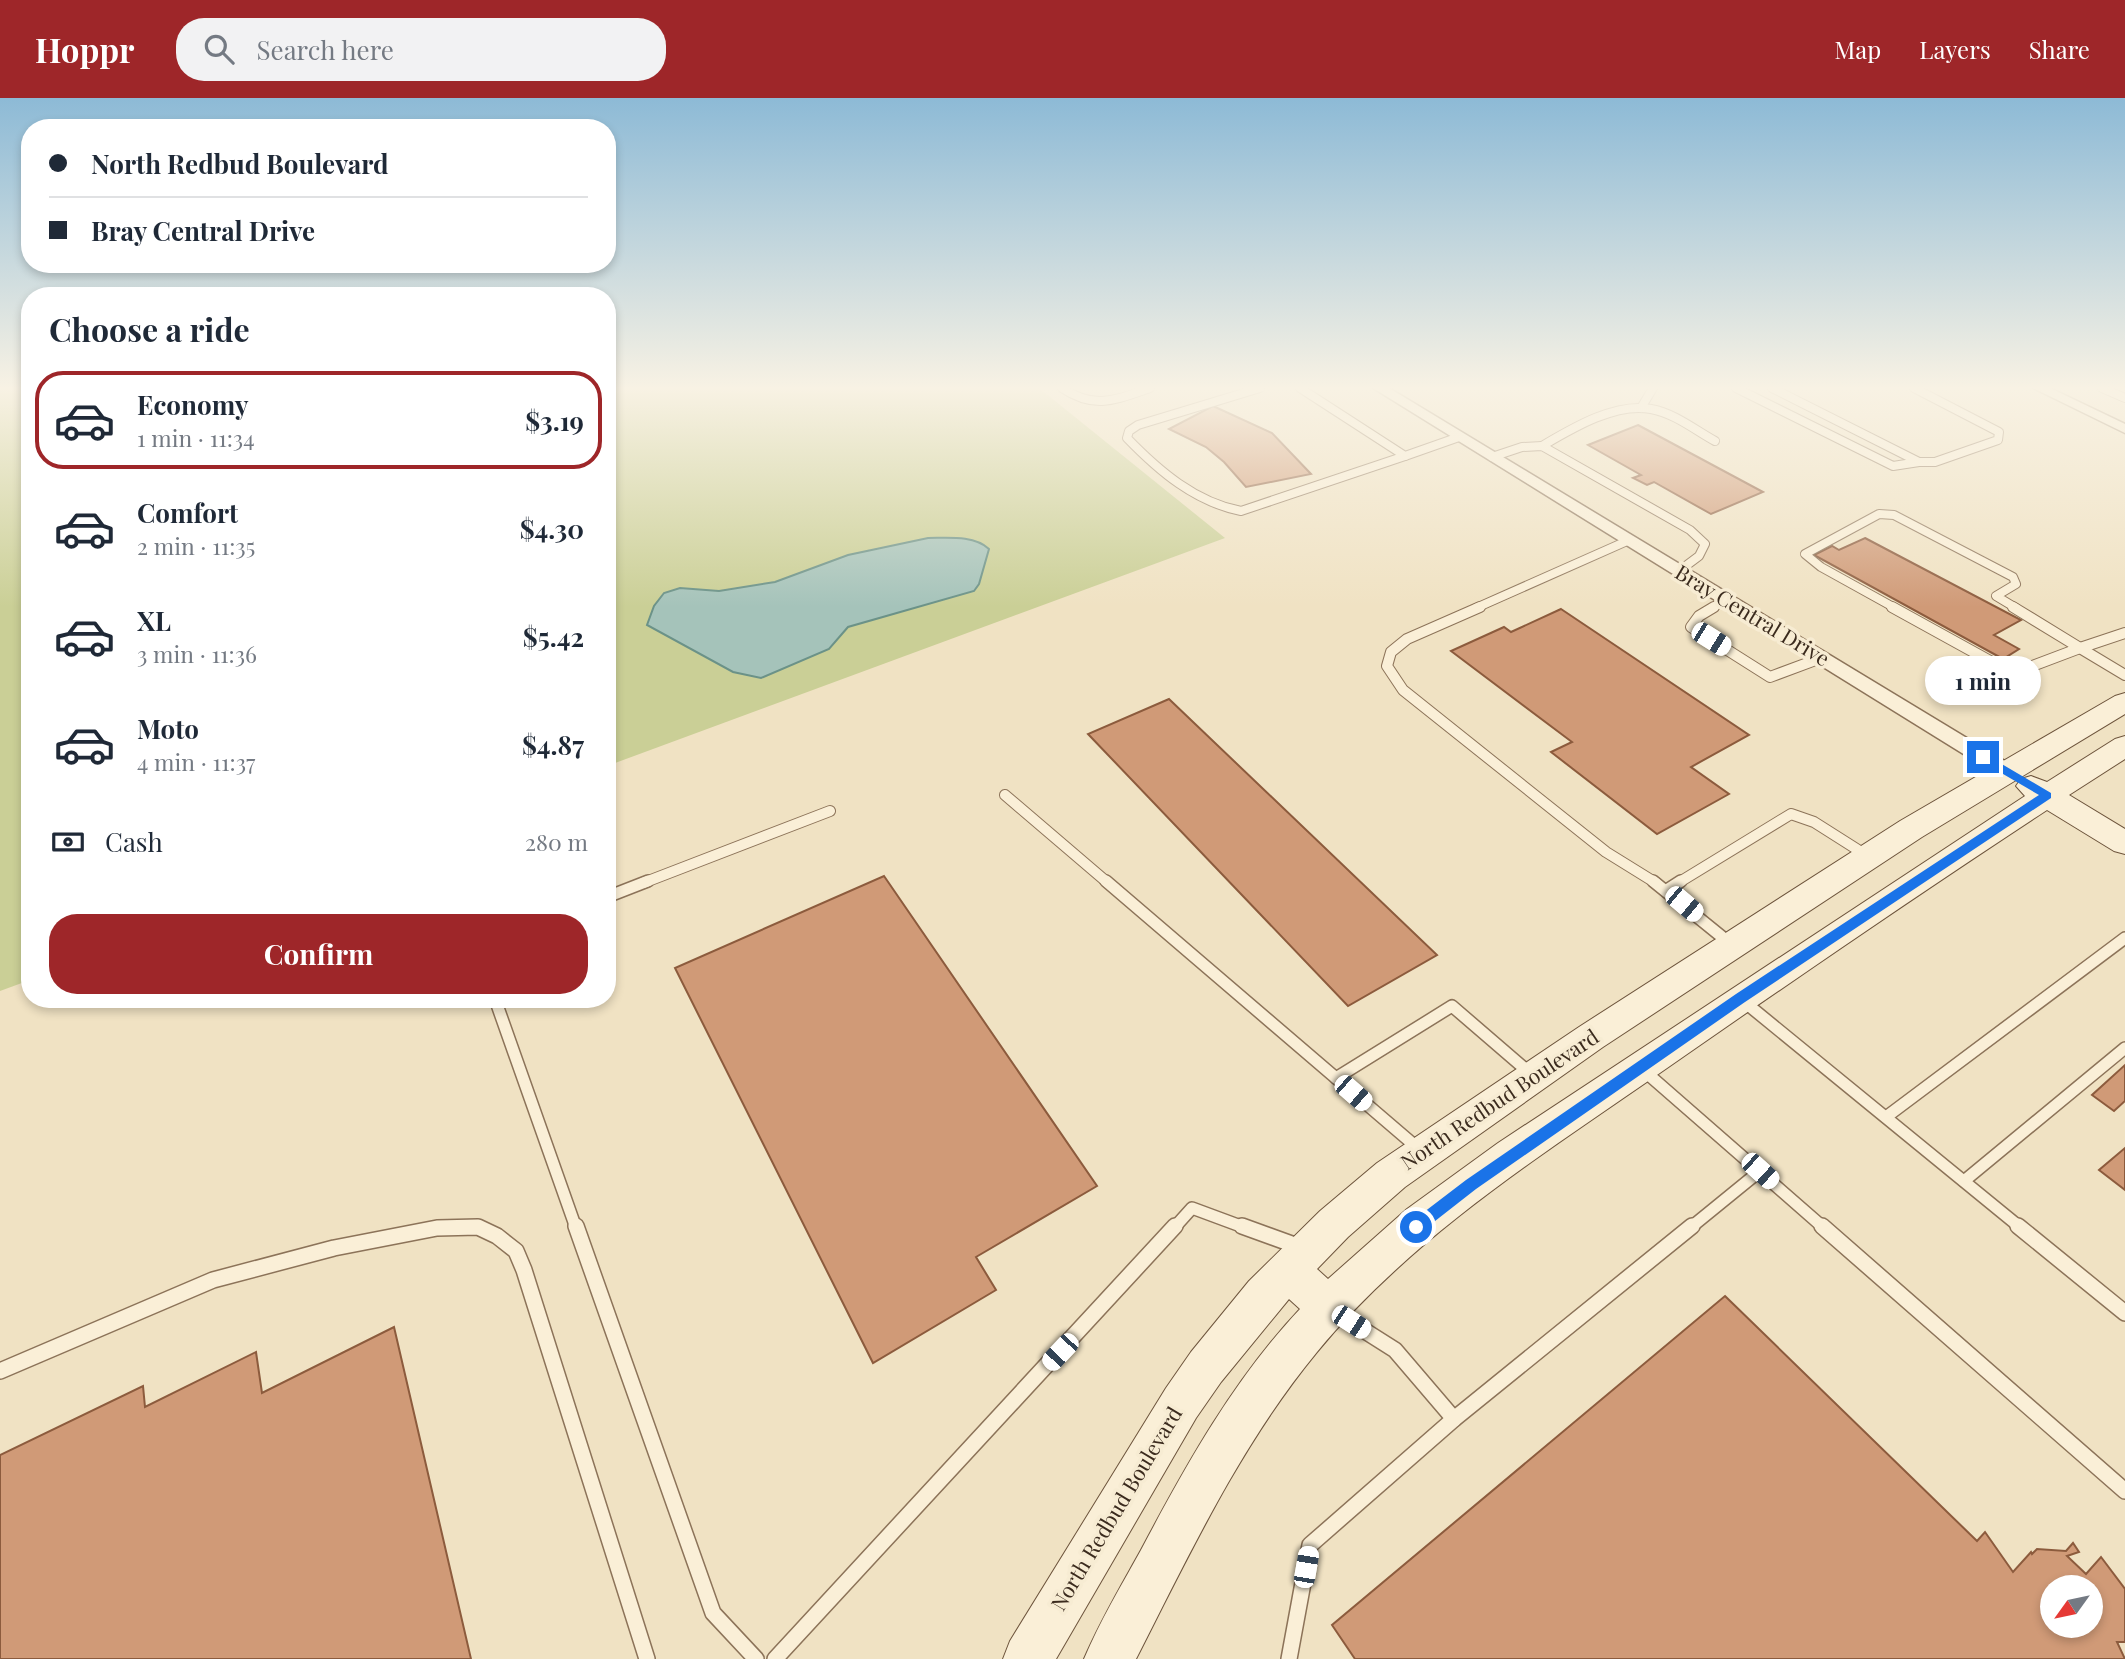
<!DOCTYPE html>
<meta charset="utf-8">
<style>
:root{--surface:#fff;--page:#f2f2f3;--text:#1f2937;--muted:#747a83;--line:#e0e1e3;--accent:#9e2629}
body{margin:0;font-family:"Playfair Display",serif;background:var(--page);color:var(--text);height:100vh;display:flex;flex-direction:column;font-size:26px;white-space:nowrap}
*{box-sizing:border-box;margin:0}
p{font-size:23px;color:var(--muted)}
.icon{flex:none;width:38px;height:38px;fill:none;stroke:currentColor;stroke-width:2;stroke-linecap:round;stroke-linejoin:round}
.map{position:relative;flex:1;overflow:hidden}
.drawer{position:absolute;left:21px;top:189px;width:595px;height:721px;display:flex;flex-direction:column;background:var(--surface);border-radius:28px;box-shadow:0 4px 10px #0003}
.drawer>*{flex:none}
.hud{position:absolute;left:21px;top:21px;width:595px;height:154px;border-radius:28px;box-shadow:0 4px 10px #0003;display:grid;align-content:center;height:154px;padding:0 28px;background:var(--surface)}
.needle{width:46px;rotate:237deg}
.buttons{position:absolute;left:2040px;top:1477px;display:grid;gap:14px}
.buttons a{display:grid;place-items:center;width:63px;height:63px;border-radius:50%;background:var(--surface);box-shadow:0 4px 10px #0003;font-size:35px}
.end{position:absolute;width:32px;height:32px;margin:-16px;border:9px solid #1a73e8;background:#fff;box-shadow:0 0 0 4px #fff}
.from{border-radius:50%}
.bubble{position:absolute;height:49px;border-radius:24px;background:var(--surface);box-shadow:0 4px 10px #0003;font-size:23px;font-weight:700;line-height:49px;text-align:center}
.car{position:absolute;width:21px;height:42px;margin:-21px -10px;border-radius:9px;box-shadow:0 0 5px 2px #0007;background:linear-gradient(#fff 24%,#345 0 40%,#fff 0 76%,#345 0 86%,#fff 0)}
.hud b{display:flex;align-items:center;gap:24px;height:66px;font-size:26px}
.hud b+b{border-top:2px solid var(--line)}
.hud i{width:18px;height:18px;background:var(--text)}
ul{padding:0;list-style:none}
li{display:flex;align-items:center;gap:21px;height:98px;margin:0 14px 10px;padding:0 14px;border:4px solid transparent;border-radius:28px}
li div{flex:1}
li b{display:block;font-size:26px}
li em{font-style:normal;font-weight:700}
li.current{border-color:var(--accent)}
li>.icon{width:63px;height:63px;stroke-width:1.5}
h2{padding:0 28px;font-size:32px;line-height:84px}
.pay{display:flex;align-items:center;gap:18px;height:77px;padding:0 28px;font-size:26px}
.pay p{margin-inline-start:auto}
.cta{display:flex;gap:14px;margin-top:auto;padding:14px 28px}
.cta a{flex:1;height:80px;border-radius:28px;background:var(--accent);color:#fff;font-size:28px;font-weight:700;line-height:80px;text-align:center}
header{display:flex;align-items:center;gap:42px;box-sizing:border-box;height:98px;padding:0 35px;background:var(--accent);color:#fff}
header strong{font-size:33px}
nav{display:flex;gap:38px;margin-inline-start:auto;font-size:24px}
.search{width:490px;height:63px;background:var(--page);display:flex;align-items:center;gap:18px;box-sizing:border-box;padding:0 24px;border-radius:28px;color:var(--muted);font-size:26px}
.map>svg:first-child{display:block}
.green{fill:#cacf96}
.water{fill:#a5c3ba;stroke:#6b9288;stroke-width:2}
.building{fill:#d09a77;stroke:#8c5b3d;stroke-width:2;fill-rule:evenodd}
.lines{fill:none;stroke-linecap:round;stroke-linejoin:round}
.lane-far3-casing{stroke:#8c7359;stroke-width:10}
.lane-far2-casing{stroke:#8c7359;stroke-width:12}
.lane-far1-casing{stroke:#8c7359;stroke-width:14}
.lane-casing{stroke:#8c7359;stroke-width:18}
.street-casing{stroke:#8c7359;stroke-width:3}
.secondary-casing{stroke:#6d543c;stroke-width:2}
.lane-far3{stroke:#faefd7;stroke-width:8}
.lane-far2{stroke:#faefd7;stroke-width:10}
.lane-far1{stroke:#faefd7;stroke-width:11}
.lane{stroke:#faefd7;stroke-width:15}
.street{fill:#faefd7;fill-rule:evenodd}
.secondary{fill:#faefd7;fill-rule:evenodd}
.route{fill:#1a73e8}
.labels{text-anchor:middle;stroke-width:7;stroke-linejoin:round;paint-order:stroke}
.street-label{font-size:21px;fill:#3b2b1e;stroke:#f7ecd3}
</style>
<header>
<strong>Hoppr</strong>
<div class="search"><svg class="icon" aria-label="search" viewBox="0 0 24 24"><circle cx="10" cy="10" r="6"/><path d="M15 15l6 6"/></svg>Search here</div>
<nav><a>Map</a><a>Layers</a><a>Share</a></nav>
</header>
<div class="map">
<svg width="2125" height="1561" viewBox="0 0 2125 1561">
<rect width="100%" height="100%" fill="#f0e2c3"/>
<g class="green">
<path d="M0,290H30V882L0,893Z"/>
<path d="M607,290H1039L1225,440L607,668Z"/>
</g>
<path class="water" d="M928,440C948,440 974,437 989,451L979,486L974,493L848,529L829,551L761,580L733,574L647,527L654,508L664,495L680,490L719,493L775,484L848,457Z"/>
<g class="building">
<path d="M1213,308L1272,335L1311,376L1246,389L1224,364L1206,349L1169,331Z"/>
<path d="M1638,327L1763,394L1711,416L1654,384L1647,387L1633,380L1641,377L1588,347Z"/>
<path d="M1865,440L2021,522L1994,537L2019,551L2003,561L1814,457L1832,448L1839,452Z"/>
<path d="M1561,511L1749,637L1691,669L1729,696L1657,736L1551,654L1572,644L1451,553L1504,529L1511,534Z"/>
<path d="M1169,601L1437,857L1348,908L1088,636Z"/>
<path d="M884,778L1097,1088L976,1159L996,1192L873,1265L675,870Z"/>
<path d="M2125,967V1003L2114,1013L2092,997Z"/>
<path d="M2125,1050V1092L2099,1072Z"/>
<path d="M1725,1198L1977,1443L1985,1434L2013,1474L2031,1454L2032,1456L2037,1451L2066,1453L2073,1445L2079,1454L2067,1458L2086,1476L2101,1459L2125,1491V1544H2117L2125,1561H1355L1332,1527ZM2053,1489H2091V1528H2053Z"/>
<path d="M394,1229L471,1561H0V1357L143,1288L145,1309L256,1254L262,1295Z"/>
</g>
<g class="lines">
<g class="lane-far3-casing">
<g id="lane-far3">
<path d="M1062,290C1095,312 1115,302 1150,290"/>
<path d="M1260,290L1138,327L1129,333L1127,340C1159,373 1195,404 1241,413L1405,358"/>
<path d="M1300,290L1405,358L1459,339"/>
<path d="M1736,290L1893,368L1919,364"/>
<path d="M1772,290L1919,364H1935L1998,342L1999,334L1914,290"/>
<path d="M2102,290L2125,300"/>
<path d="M1641,310L1653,290"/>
<path d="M1542,348C1571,331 1615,304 1651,311C1674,315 1695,332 1715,343"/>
<path d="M1492,359L1522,349L1542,348L1690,432L1705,446L1699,458L1679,473"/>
<path d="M1476,510L1627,443"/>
<path d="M1712,510L1725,502"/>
<path d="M1895,510L1821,469L1805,456L1879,416L1894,417L2013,479L2016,486L1996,498L2016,510"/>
</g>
</g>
<g class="lane-far2-casing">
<g id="lane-far2">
<path d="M1480,509L1407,541L1391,554L1387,568L1403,592L1606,754L1656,785"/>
<path d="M1714,509L1699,518L1691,529L1770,579L1821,560"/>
<path d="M1892,509L1999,568L2022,572L2080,550"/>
<path d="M2013,509L2080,550"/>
<path d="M2080,550L2125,577"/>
<path d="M2080,550L2125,535"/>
<path d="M1005,697L1108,785"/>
<path d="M643,785L830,713"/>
<path d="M1678,785L1791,716L1814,724L1866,757"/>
</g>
</g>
<g class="lane-far1-casing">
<g id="lane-far1">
<path d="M1106,783L1420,1052"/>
<path d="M1653,783L1732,847"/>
<path d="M1667,792L1681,783"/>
<path d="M607,799L648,783"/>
<path d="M495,901L576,1130"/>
<path d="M1742,902L2021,1130"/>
<path d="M1642,971L1824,1130"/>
<path d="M1336,980L1452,908L1531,976"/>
<path d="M1886,1019L2125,840"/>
<path d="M1964,1083L2125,950"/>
<path d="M451,1130H479"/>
<path d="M1174,1130L1192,1110L1246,1130"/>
<path d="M1690,1130L1760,1073"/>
</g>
</g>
<g class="lane-casing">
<g id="lane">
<path d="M576,1128L713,1515L756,1561"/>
<path d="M1242,1128L1300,1149"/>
<path d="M1822,1128L2125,1393"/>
<path d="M2018,1128L2125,1215"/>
<path d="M1335,1214L1395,1252L1454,1321"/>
<path d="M0,1273L213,1182L334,1150L437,1130L478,1129L497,1138L516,1153L524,1172L647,1561"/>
<path d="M775,1561L1175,1128"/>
<path d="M1289,1561L1310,1447L1454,1321L1692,1128"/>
</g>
</g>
<g class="street-casing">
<g id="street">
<path d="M1373,290H1389L2013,668L2016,673L2013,678H1999Z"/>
<path d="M2033,290H2050L2125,326V335Z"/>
</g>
</g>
<g class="secondary-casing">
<path id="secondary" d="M2125,595V616L1922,739L1603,949L1405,1089L1348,1139L1317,1171L1328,1181L1407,1111L1498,1045L2025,698L2016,688L2021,681L2031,678L2047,684L2115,641L2125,638V661L2069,697L2125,731V756L2114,753L2047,712C1916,798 1786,887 1657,977C1537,1060 1410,1141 1317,1254C1241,1346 1190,1455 1136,1561H1084C1100,1523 1121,1488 1141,1452C1186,1367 1234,1281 1300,1211L1289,1201L1221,1284L1196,1320L1056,1561H1003L1010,1543L1166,1290L1191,1254L1249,1183L1320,1113L1377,1065L1579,929L1900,723L2115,598Z"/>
</g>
<use href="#lane-far3" class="lane-far3"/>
<use href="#lane-far2" class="lane-far2"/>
<use href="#lane-far1" class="lane-far1"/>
<use href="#lane" class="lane"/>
<use href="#street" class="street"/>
<use href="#secondary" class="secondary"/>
</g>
<linearGradient id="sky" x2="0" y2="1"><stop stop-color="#8dbad6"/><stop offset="0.57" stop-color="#f8f2e4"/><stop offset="1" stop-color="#f8f2e4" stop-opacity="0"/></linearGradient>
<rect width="2125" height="509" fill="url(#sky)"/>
<path class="route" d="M1983,655L2051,695V700L1745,904L1476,1091L1421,1134H1411V1124L1466,1082L1736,896L2039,697L1979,662L1977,659Z"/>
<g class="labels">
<g class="street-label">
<text transform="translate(1752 518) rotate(31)" y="7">Bray Central Drive</text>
<text transform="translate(1500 1002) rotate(-34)" y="7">North Redbud Boulevard</text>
<text transform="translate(1117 1411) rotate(-59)" y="7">North Redbud Boulevard</text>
</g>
</g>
</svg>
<div class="buttons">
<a><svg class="needle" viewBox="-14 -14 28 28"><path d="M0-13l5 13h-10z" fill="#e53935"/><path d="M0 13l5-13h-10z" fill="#747a83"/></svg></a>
</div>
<i class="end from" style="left:1416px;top:1129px"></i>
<i class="end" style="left:1983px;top:659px"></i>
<div class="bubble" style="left:1925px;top:558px;width:116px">1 min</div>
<i class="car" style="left:1711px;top:541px;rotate:122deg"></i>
<i class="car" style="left:1684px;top:806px;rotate:130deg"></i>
<i class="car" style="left:1353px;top:995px;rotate:131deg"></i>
<i class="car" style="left:1760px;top:1073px;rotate:132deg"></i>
<i class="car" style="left:1351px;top:1224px;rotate:123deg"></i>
<i class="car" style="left:1060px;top:1254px;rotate:223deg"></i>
<i class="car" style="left:1306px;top:1469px;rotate:10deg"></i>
<div class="hud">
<b><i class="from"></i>North Redbud Boulevard</b>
<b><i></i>Bray Central Drive</b>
</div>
<section class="drawer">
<h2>Choose a ride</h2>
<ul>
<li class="current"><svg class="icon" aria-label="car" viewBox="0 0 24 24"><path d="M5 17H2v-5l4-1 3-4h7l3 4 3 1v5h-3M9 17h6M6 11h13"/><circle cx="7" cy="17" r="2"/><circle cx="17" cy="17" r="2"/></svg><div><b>Economy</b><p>1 min · 11:34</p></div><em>$3.19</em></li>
<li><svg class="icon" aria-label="car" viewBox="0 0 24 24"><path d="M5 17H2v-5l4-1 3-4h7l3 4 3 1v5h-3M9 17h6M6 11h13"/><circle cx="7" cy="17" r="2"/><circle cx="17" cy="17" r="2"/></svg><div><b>Comfort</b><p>2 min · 11:35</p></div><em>$4.30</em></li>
<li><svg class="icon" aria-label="car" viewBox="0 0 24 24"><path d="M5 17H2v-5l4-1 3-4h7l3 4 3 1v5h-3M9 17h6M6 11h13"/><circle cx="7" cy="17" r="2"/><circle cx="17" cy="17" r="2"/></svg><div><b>XL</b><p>3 min · 11:36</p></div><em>$5.42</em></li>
<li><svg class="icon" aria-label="car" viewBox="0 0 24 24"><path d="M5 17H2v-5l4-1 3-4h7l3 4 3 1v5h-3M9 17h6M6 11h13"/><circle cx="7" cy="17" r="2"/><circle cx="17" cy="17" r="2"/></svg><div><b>Moto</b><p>4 min · 11:37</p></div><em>$4.87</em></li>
</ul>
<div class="pay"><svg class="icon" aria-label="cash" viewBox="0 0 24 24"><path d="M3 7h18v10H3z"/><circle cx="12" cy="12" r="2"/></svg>Cash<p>280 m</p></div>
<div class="cta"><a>Confirm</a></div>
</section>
</div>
